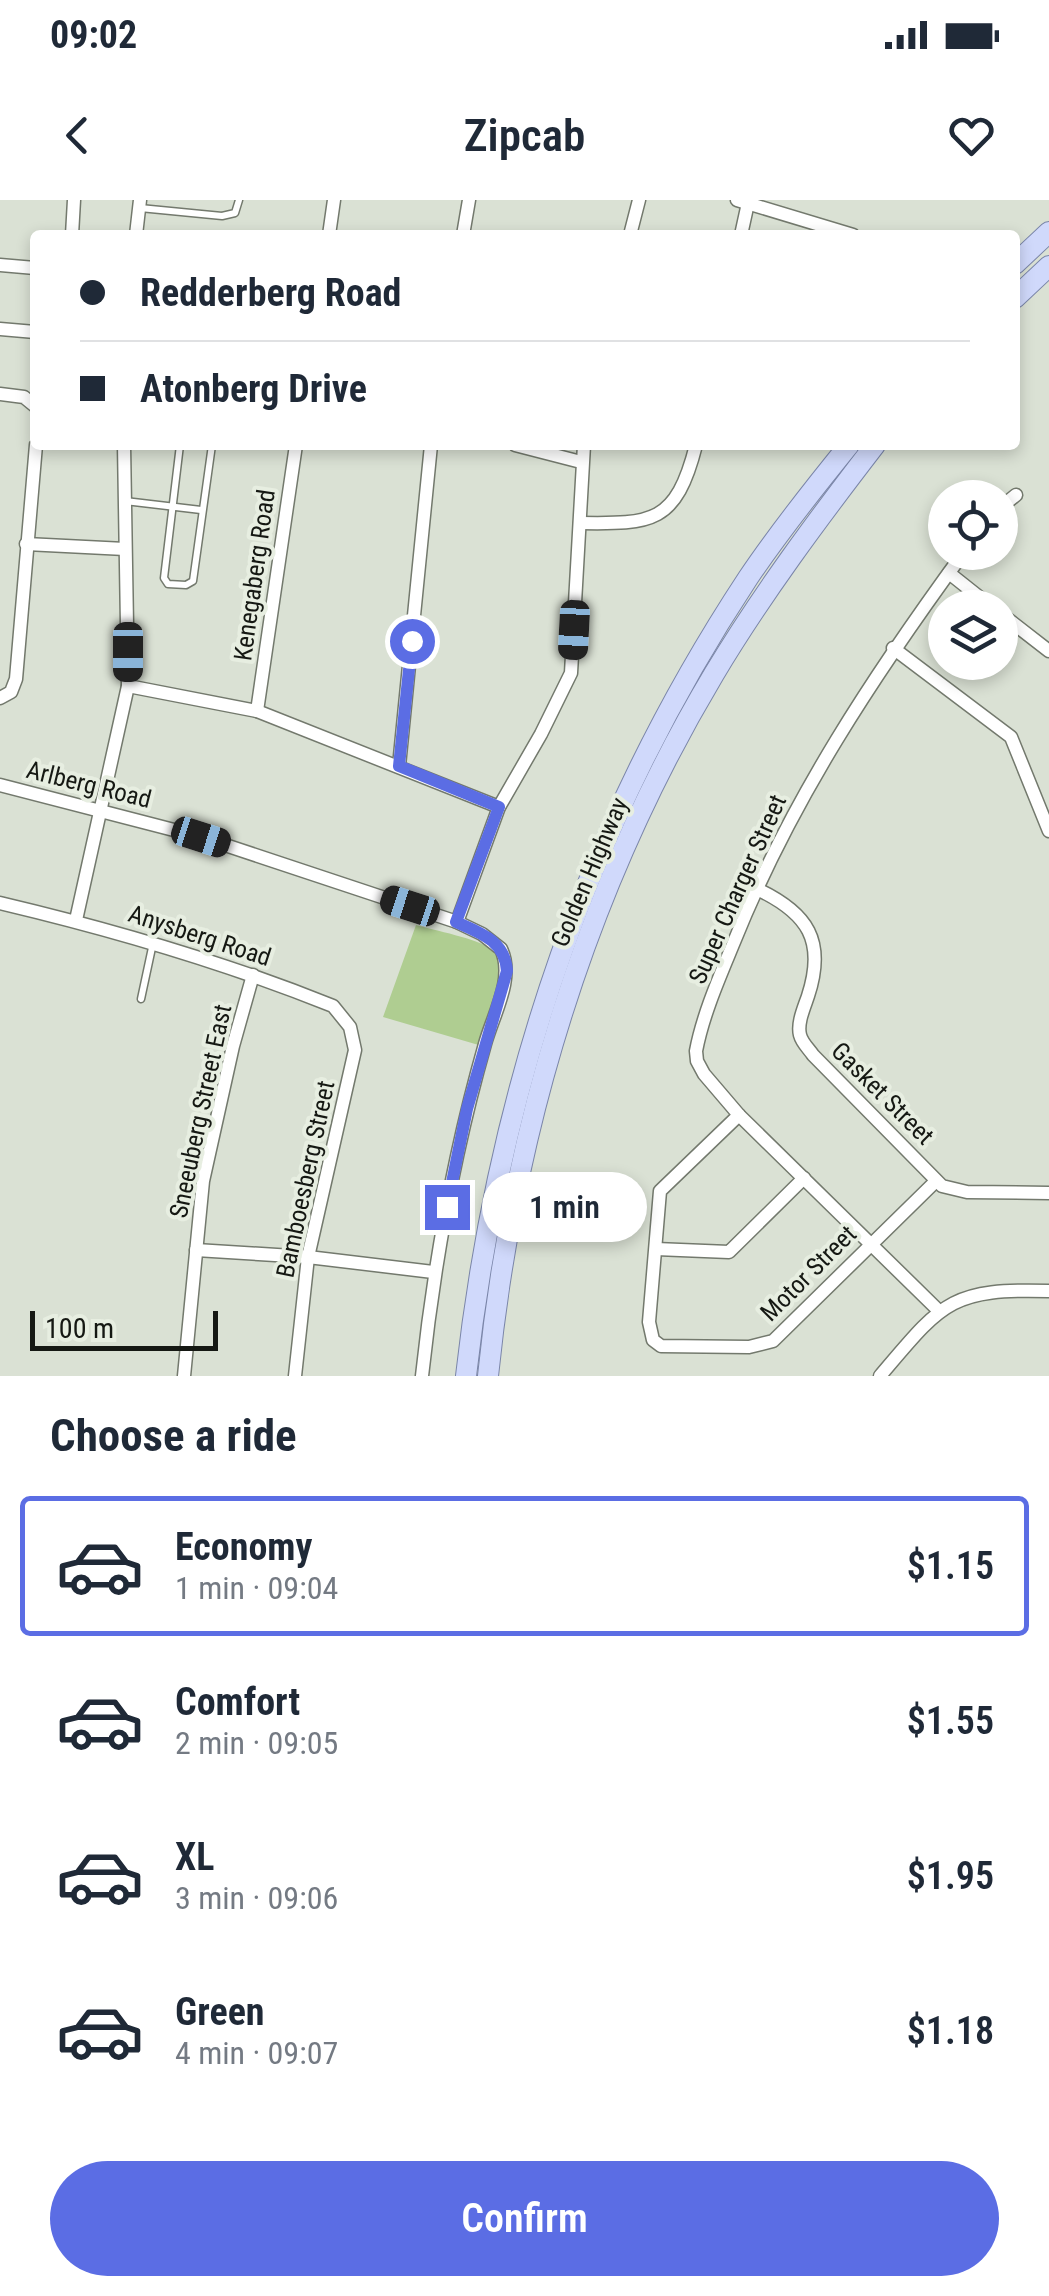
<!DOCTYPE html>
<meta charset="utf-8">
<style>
:root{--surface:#fff;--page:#f6f6f7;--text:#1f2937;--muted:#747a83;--line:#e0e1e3;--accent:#5b6de4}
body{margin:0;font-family:"Roboto Condensed",sans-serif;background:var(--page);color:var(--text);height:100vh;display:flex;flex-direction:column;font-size:38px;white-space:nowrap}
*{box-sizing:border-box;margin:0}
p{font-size:32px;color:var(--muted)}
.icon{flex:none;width:55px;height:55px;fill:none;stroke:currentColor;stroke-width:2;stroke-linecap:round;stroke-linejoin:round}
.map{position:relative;height:1176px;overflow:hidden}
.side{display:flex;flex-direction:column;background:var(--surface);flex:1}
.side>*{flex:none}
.hud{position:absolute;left:30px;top:30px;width:990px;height:220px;border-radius:10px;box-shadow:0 5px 15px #0003;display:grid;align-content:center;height:220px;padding:0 50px;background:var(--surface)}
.controls{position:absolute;left:928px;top:280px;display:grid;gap:20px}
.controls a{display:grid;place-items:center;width:90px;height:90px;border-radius:50%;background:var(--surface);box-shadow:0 5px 15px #0003;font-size:50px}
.scale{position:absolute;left:30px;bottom:25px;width:188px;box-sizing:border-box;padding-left:10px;border:5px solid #151813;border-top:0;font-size:28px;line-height:35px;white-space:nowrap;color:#151813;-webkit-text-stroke:8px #e7eee1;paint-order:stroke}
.end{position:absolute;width:45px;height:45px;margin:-22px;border:12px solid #5b6de4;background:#fff;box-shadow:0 0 0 5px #fff}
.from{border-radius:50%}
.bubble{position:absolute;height:70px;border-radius:35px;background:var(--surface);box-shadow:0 5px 15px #0003;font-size:32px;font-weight:600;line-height:70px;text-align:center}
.car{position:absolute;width:30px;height:60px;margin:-30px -15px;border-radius:12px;box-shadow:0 0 8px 2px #0007;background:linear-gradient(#222 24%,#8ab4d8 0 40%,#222 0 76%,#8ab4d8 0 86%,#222 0)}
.hud b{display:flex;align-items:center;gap:35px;height:95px;font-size:38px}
.hud b+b{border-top:2px solid var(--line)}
.hud i{width:25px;height:25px;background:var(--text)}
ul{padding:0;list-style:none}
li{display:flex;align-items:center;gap:30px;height:140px;margin:0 20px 15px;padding:0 30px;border:5px solid transparent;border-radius:10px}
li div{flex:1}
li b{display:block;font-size:38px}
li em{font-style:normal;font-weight:600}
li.selected{border-color:var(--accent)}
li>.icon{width:90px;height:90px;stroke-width:1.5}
h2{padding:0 50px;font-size:45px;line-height:120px}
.action{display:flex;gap:20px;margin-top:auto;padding:20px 50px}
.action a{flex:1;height:115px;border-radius:60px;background:var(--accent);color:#fff;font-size:40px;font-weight:600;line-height:115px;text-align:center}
.status{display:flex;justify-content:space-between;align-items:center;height:70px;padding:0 50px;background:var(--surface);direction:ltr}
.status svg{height:28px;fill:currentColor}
header{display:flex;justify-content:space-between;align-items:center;height:130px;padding:0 50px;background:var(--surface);font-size:45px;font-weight:600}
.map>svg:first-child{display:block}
.green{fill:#afcd91}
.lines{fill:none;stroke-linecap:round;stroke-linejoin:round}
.service-casing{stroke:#73796d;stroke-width:9}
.minor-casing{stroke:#73796d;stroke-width:15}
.primary-casing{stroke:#7a85a8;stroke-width:22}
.service{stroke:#fff;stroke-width:6}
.minor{stroke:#fff;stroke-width:12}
.primary{stroke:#d0d9fb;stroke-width:20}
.route{stroke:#5b6de4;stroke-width:12}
.labels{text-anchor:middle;stroke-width:8;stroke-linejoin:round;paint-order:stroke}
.street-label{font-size:25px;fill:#151813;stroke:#e7eee1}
</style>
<div class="status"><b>09:02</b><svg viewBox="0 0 49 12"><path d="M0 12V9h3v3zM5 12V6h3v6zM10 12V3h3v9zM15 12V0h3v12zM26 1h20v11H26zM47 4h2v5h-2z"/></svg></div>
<header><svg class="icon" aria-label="back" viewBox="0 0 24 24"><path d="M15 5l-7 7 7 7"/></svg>Zipcab<svg class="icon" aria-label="heart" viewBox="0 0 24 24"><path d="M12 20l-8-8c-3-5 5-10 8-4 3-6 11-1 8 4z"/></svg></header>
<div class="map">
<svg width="1049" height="1176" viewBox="0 0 1049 1176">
<rect width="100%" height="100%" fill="#dae1d4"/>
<path class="green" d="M416,725C433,730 479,739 491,749C512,767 488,822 482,846L383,817Z"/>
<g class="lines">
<g class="service-casing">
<g id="service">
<path d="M140,8L222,16L235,13L239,0"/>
<path d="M180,245L164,378L168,384L186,385L193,381L212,245"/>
<path d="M125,301L201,310"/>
<path d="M141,799L153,743"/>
</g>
</g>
<g class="minor-casing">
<g id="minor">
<path d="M737,0L853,35"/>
<path d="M72,35L74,0"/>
<path d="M136,35L140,0"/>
<path d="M329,35L334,0"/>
<path d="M463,35L469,0"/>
<path d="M630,35L639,0"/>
<path d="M741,35L748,3"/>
<path d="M0,65L35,68"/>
<path d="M0,129L35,132"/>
<path d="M0,194L24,197L35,206"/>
<path d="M515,245L581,262"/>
<path d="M1000,308L1016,295"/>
<path d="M580,323C652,324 676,324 696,245"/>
<path d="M26,344L125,349"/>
<path d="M949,373L993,408"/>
<path d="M1000,413L1049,451"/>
<path d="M893,448L1011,537L1049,631"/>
<path d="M128,486L257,511L499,607"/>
<path d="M0,498L11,492L16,479L36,245"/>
<path d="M257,511L296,245"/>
<path d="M399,566L431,245"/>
<path d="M0,585L201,637L457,722L482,734L501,749C515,778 493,815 485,844C454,953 434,1064 422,1176"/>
<path d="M757,689C808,713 826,741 808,796C804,808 797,823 800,835C802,843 809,849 813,855L942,986L967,992L1049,993"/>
<path d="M0,703C114,730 224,762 333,806L350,827L355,850L308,1057L295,1176"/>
<path d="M76,720L128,486L124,245"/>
<path d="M457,722L499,607L541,534L571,473L584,245"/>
<path d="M739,915L660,991L649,1122L653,1140L661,1146L749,1147L773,1141L936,981"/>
<path d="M656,1049L729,1052L804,978"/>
<path d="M196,1050L308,1057L433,1072"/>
<path d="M939,1111L739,915L704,874L697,861L696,851C703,814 720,776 734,742C791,600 874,475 964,352"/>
<path d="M184,1176L203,981L233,846L253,775"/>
<path d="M880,1176C942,1103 950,1088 1049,1091"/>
</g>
</g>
<g class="primary-casing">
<g id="primary">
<path d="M1015,64L1049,32"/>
<path d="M1015,98L1049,66"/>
<path d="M466,1176C498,889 589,619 748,378C779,332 814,288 849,245"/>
<path d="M488,1176C513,929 586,688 714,474C762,394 818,319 875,245"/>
</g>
</g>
<use href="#service" class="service"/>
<use href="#minor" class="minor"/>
<use href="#primary" class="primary"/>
</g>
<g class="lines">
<path class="route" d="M412,441L399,566L499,607L456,722C481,733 505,741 507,771L467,909L447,1007"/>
</g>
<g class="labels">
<g class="street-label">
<text transform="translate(254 375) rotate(-82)" y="9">Kenegaberg Road</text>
<text transform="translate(89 584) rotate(14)" y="9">Arlberg Road</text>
<text transform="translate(589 672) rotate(-67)" y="9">Golden Highway</text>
<text transform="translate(737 689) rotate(-66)" y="9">Super Charger Street</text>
<text transform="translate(200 735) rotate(18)" y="9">Anysberg Road</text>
<text transform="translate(883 893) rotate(45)" y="9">Gasket Street</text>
<text transform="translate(200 911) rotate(-78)" y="9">Sneeuberg Street East</text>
<text transform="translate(305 979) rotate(-78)" y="9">Bamboesberg Street</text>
<text transform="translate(808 1073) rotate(-45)" y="9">Motor Street</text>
</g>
</g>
</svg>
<div class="controls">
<a><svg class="icon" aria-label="locate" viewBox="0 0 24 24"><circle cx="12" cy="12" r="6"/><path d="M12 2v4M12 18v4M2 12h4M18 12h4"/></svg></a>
<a><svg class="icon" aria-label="layers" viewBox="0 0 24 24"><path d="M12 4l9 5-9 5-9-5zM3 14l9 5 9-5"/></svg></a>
</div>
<div class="scale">100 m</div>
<i class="end from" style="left:412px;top:441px"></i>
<i class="end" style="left:447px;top:1007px"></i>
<div class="bubble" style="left:482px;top:972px;width:165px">1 min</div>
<i class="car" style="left:574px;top:430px;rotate:183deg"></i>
<i class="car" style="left:128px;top:452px;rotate:180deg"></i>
<i class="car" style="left:201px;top:637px;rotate:108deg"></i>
<i class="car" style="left:410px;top:706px;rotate:288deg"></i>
<div class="hud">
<b><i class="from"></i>Redderberg Road</b>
<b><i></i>Atonberg Drive</b>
</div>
</div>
<section class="side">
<h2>Choose a ride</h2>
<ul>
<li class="selected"><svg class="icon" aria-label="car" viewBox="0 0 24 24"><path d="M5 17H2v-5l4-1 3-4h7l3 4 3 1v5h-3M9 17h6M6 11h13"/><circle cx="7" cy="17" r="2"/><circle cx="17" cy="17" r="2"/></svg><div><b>Economy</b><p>1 min · 09:04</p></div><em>$1.15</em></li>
<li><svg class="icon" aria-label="car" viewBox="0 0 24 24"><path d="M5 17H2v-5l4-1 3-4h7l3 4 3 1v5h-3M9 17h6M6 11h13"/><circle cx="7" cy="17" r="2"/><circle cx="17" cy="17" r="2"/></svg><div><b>Comfort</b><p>2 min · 09:05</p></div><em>$1.55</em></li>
<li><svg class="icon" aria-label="car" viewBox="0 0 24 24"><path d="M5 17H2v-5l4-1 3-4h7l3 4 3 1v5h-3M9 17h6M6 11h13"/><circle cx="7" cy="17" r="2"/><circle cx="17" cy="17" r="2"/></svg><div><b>XL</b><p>3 min · 09:06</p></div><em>$1.95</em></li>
<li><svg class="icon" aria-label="car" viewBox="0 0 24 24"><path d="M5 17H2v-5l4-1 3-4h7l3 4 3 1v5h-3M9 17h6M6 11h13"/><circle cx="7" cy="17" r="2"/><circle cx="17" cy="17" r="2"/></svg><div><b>Green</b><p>4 min · 09:07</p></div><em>$1.18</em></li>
</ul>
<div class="action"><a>Confirm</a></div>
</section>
